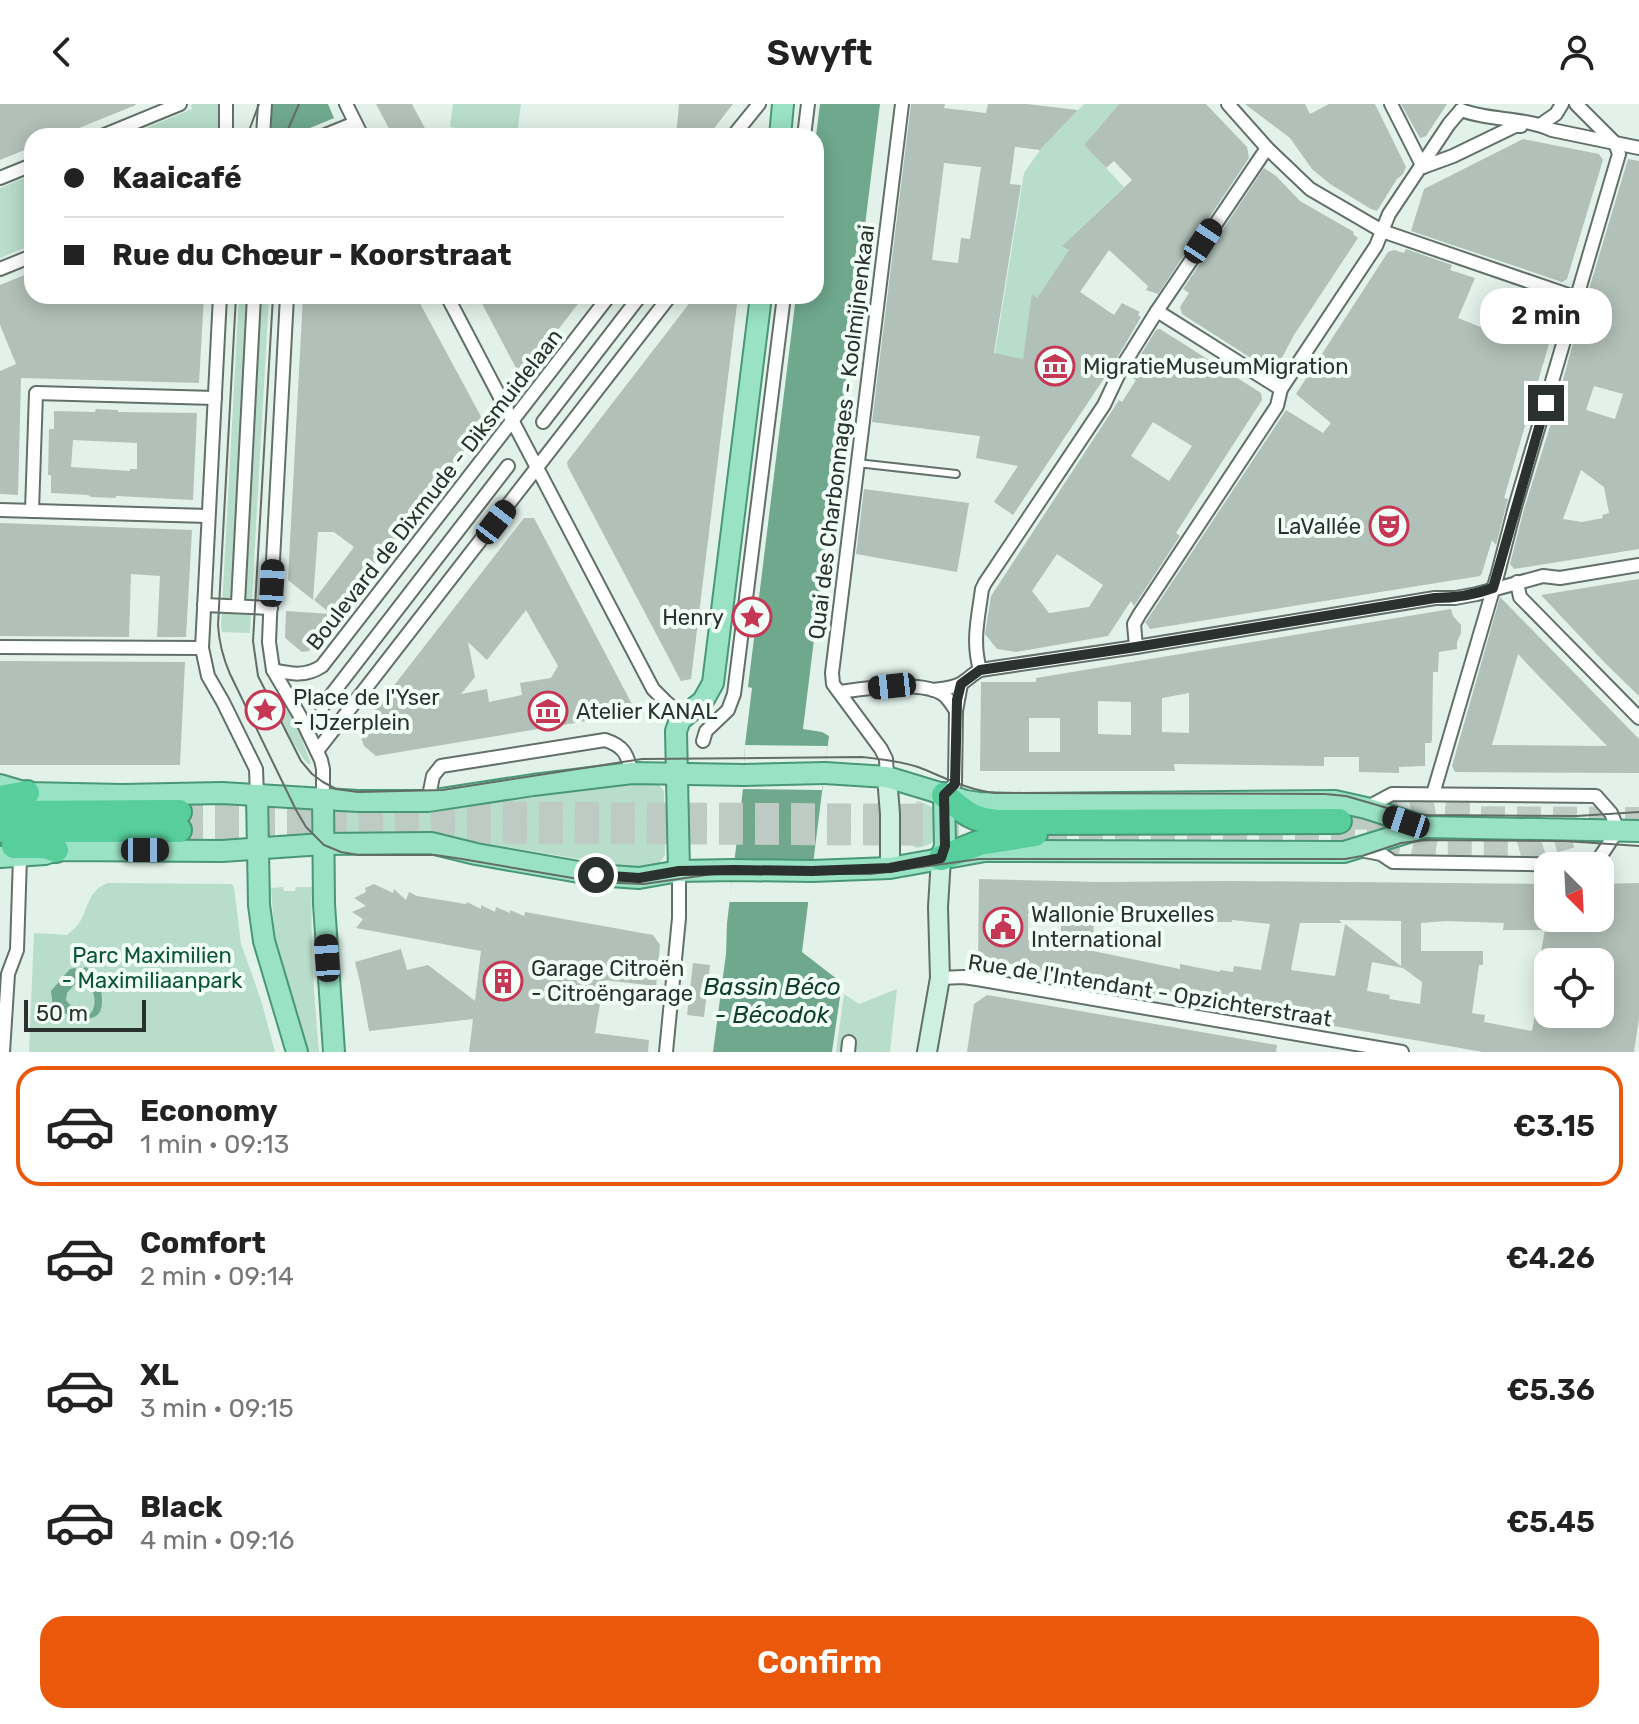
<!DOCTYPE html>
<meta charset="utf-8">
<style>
:root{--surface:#fff;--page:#f6f6f6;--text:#222;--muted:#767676;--line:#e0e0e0;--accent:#ea580c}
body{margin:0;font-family:Rubik,sans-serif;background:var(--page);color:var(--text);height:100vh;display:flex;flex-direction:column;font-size:30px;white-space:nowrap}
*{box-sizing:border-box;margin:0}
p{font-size:26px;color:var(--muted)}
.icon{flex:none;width:44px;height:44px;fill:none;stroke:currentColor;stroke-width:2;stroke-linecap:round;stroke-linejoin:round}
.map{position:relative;height:948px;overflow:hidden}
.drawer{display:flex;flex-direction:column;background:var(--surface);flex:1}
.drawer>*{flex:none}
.top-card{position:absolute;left:24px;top:24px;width:800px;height:176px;border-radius:24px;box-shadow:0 4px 20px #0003;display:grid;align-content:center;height:176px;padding:0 40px;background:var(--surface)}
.needle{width:52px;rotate:156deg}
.buttons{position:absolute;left:1534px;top:748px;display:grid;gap:16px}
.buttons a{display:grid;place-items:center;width:80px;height:80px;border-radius:16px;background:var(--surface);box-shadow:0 4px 20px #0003;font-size:40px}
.scale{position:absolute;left:24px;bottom:20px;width:122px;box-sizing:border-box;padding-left:8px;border:4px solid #2b312e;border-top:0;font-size:22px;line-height:28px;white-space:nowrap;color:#2b312e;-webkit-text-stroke:6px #f2fff8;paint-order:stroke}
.end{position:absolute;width:36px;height:36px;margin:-18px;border:10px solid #2b312e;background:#fff;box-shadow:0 0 0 4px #fff}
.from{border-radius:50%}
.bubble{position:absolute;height:56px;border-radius:24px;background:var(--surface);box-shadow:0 4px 20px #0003;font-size:26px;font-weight:600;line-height:56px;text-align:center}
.car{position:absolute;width:24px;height:48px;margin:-24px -12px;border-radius:10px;box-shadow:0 0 6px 2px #0007;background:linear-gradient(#222 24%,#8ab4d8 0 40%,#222 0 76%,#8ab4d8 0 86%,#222 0)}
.top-card b{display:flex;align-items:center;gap:28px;height:76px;font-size:30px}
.top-card b+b{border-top:2px solid var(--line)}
.top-card i{width:20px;height:20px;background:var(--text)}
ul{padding:14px 0 0;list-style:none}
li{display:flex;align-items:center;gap:24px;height:120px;margin:0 16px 12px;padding:0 24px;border:4px solid transparent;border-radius:24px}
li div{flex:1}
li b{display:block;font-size:30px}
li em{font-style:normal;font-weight:600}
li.current{border-color:var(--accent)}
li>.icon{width:72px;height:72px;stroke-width:1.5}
.cta{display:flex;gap:16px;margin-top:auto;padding:16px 40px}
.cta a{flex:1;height:92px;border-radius:24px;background:var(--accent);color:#fff;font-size:32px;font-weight:600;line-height:92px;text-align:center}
header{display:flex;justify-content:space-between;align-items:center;height:104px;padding:0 40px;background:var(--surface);font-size:36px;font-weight:600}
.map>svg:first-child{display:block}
.green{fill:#b8ddca}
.water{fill:#6fa88d;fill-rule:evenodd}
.pier{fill:#e2f2ea}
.building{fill:#b1c0b8;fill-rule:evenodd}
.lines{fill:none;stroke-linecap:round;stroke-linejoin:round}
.highway-tunnel{stroke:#bdcbc4;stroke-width:24;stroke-dasharray:24 12;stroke-linecap:butt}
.lane-casing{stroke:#627069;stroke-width:10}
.street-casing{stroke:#627069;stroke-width:16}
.secondary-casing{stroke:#627069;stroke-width:22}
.primary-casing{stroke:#489776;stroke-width:24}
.highway-casing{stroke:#489776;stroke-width:28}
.lane{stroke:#fff;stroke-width:6}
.street{stroke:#fff;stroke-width:12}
.secondary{stroke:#cdf0e1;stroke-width:18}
.primary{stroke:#9ae2c4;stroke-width:20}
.highway{stroke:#57ce9c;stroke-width:24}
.tram{stroke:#636c67;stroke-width:2}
.primary-bridge-casing{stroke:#489776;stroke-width:24;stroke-linecap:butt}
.primary-bridge{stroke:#9ae2c4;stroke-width:20}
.route{stroke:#2b312e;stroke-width:10}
.labels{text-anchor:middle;stroke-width:8;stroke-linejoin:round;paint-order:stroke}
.poi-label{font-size:22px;fill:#2b312e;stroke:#f2fff8;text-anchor:start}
.street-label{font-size:22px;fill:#2b312e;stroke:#f2fff8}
.park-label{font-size:22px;fill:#0b563b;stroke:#f2fff8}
.water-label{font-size:24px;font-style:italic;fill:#0e3f2c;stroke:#f2fff8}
</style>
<header><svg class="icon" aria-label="back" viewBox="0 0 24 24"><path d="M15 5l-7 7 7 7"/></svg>Swyft<svg class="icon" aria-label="person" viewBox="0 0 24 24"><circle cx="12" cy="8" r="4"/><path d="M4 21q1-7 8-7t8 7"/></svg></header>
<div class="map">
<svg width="1639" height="948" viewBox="0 0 1639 948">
<rect width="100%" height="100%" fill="#e2f2ea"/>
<g class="green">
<path d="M194,0H220L221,32H127L192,5L191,1Z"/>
<path d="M453,0H521L517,31L450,23Z"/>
<path d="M1084,0H1119L1084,41L1124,83L1063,141L1069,146L1037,194L1033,191L1023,255L993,261L1024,69L1040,46Z"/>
<path d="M32,71V141L0,154V84Z"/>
<path d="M239,192H269L250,529L222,528L221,522Z"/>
<path d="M269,586L274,588L294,614L311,660H308L305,657C292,636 272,610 269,586Z"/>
<path d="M621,677C636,677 655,672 664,687L665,751L658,761L645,763L622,762L463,736L415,732V727L405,726L404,720L400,721L399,732H349L342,729L337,719L342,708L348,706Z"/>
<path d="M918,697L924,699L946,711L945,730C935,735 926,746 914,743L910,735V705Z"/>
<path d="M108,779L231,780L234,783L241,840L261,896L275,948H29L34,829L67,831C72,826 78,822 81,816C89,800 90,785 108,779Z"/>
<path d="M283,783L284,787H295L296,783H312C310,838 314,893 319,948H306C300,917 287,888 280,858C274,833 273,809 271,784Z"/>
<path d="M897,885L890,948H836L844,890L859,900Z"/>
</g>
<g class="water">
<path d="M272,0H328L334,14L291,32H270Z"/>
<path d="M820,0H880L803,625L822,628L829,632L802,848L842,879L832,948H713L726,850L727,819L743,685L745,641L752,584L748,583L796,192H816V32Z"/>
<path d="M86,863L97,872L107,871L112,875L117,869L125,880V886L123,887L111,876L101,886C105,912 97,916 73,916L72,913L53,903L51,887L70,865L75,864L78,866ZM74,881L84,882L93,888C96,898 95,908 86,913L79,911L66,896L67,889Z"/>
</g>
<g class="pier">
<path d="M745,641L828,642L822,686L743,685Z"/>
<path d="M735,755H814L809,798H729Z"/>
</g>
<g class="building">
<path d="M0,0H135L136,1L59,32H32V43L0,56Z"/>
<path d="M376,0H412L429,32H393Z"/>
<path d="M679,0H733L708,32H676Z"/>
<path d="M911,0H945L944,4L986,9L988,0H1027L1078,6L1040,46L1015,43L1010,80L1021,81L994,249L1023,255L1032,190L1037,194L1069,146L1062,142L1132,76L1114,57L1106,64L1084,41L1119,0H1206L1247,43L1249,54L1158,190L1146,186L1148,182L1109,146L1080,188L1114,211L1122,199L1140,208L1138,211L1141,213L1113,261L1013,411L994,398L1018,362L976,354L980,332L872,318ZM944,59L981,63L970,135L961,134L958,159L932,156Z"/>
<path d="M1245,0H1305L1310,10L1329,0H1375L1406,63L1403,70L1397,75L1377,107L1371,105L1330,80L1312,65L1290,34Z"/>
<path d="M1401,0H1447L1426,32L1420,34Z"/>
<path d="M1523,35L1599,50L1603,56L1567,175L1562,178L1411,127L1424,85Z"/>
<path d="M1628,55L1639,57V445L1514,465L1510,460L1524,405L1552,316L1575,232ZM1594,282L1623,290L1615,315L1586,306ZM1581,366L1604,383L1609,409L1602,411L1603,414L1582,418L1563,415Z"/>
<path d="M1264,64L1276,72L1300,97L1354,128L1353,130L1358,134L1294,231L1276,265L1267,260L1265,263L1182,210L1180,203L1189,189L1183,185Z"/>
<path d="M1406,145L1452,161L1450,166L1475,174L1458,214L1488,226L1503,184L1564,205L1558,227L1553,226L1504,394L1508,395L1496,441L1492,436L1482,469L1480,472L1150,525L1145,518L1147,516L1286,306L1323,329L1331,319L1296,290L1388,148L1394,146L1404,149Z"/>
<path d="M32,168V192H204L199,279L21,274L18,391L0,390V267L16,260L0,221V181Z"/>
<path d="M303,192H416L485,320L312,543L309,547L302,548L285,534L286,507L331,510L314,496L354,443L334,428H318L313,496L288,476Z"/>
<path d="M478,192H584L527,266L516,264Z"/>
<path d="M695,192H738L691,575L681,577L568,363L567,358Z"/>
<path d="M1160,225L1261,289L1262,296L1176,429L1180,432L1134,502L1131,497L1108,532L1016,548L997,545L985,530L991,492L1119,296L1122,298L1136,276L1128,271L1156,226ZM1153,318L1192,342L1169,377L1131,352ZM1057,450L1103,481L1089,503L1049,509L1032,487Z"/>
<path d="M96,305L118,306V308L197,309L193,396L116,392V394L91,393L88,391L51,389V371H48L49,325H54V307L95,308ZM73,336L137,339V365H130V367L71,363Z"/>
<path d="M864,385L969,399L957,468L856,450Z"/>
<path d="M524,414H534L633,602L629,610L376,652L364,642L360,630L361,624ZM526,506L558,562L551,574L520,579L522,591L489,598L487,585L461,590L475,573L468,538L487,556Z"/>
<path d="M0,419L192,426L186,533H157L160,472L131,470L129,533L0,532Z"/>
<path d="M1639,475V592L1605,559L1541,491Z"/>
<path d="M1500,493L1639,635V669L1455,668L1452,662ZM1518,550L1529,562L1607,642L1492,641Z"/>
<path d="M1451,505L1453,512L1461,521V529L1457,538V545L1439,548L1438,568H1433L1432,636L1431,639H1425V662L1399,663V669L1359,668V653H1324V662L1174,660L1175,667H980L981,578H1036V574ZM1189,589V629L1162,628V594ZM1098,597L1131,598V631L1098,630ZM1029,614H1060V648H1029Z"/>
<path d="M0,557L185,558L180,661H0Z"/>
<path d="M979,775L1100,778L1232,777L1548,780V814H1600V780L1639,779V914L1634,948H1483L1012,866V860L978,859ZM1119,805L1192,806V814H1213V818H1232V816L1270,820L1261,866L1234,862L1233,868L1220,866V868L1180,860V865L1093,847L1094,810L1119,808ZM1028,809L1061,810V841L1028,836ZM1339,816L1401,817V862L1345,820L1335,872L1291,866L1300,819H1342ZM1445,817L1504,819L1503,826H1545L1539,858H1600V876L1605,877L1602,910H1548V878L1541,877L1532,927L1484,918L1485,911L1472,909L1479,861H1483V847H1421V819ZM1372,858L1403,864L1422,878L1420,900L1389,895L1390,891L1367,887Z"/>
<path d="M374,780L393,789L394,785L406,796L409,788L417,792L466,800L467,798L481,805V801L495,808L496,803L510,809V806L524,812L525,808L653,831L660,841L656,882L604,876L595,929L649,936L648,948H469L473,915L369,927L360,878L355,858L401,845L407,866L428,861L475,897L481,847L356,824L363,815L352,808L366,802L354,794L366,788L365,784Z"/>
<path d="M693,859L710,861L704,913L687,911Z"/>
<path d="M987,891L1277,941L1276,948H967L974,900Z"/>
</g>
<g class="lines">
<g class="highway-tunnel">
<path d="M179,708L965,712"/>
<path d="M1375,710L1435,698H1473"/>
<path d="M1317,713L1393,714"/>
<path d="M1445,714L1639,715"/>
<path d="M179,726L1397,732"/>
<path d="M1377,737L1435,749H1511L1571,732"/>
</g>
<g class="lane-casing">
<path id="lane" d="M857,359L956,370"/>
</g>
<g class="street-casing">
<g id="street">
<path d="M346,0L362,32"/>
<path d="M1228,0L1267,44L1310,85L1382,127L1577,194"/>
<path d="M1391,0L1423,63"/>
<path d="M1461,6C1490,17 1524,13 1552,26L1639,44"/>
<path d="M1540,21L1556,10L1562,0"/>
<path d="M102,32L180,0"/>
<path d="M226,32V0"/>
<path d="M263,32L265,0"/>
<path d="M323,32L355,19"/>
<path d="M733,32L759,0"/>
<path d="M804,32L808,0"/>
<path d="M1423,63L1453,52L1515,22H1521"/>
<path d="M0,74L32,61"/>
<path d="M0,165L32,152"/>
<path d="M220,192L202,544L208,572L223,598L256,665L257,691"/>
<path d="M287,192L270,513L269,538L273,566L300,612L321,656L323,665V695"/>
<path d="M447,192L653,585L665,597L684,613"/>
<path d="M1157,207L1281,285"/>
<path d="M543,318L640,192"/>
<path d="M0,406L208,412"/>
<path d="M32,407L36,289L215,294"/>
<path d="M1517,478L1520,493L1639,614"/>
<path d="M238,499L254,192"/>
<path d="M204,501L271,504"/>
<path d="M0,543L202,544"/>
<path d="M1136,543L1134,520L1139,511L1277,302L1281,285L1376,142L1389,110L1449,20L1461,6"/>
<path d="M273,566C291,570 306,573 322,562L609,192"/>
<path d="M980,566C972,537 978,515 982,485L985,479L1104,301L1122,263L1157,207L1267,44"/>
<path d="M933,586C942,585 954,584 962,579C968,575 973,570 980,566L1136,543L1435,494H1455L1477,490L1543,472L1560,474L1639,461"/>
<path d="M839,588C863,585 925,575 945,592C949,596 953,602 956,607"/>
<path d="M322,603L508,362"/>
<path d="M703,637L706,627L728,606L734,590L784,192"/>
<path d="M317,647L670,192"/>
<path d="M887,673L886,655L881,645L833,580L832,569L902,0"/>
<path d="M1433,690L1498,469L1515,403L1619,50L1615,39L1576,0"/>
<path d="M944,691L955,680L956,607L961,580"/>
<path d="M428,697L433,672L441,662L605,636C624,642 627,650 632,669"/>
<path d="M1360,746L1381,750L1393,758L1584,761L1598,756L1618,726L1611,709L1596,692L1392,690L1366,704"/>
<path d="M940,874L963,873L977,875L1402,948"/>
<path d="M3,948L8,870L17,846L20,753"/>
<path d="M666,948L679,814V767"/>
<path d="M848,948L849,938"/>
</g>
</g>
<g class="secondary-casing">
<g id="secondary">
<path d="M887,673L890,710V764"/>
<path d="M927,948L940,874L938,803L941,754"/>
</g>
</g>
<g class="primary-casing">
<g id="primary">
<path d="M780,32L783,0"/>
<path d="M825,669L887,673L966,697L979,699L1023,700L1335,697L1366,704L1425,723L1639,727"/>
<path d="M0,681L27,689L122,691L222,689L358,697H428L533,681L632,669L744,671"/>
<path d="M257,691L259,801L264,837L297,948"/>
<path d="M323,695L324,800L334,948"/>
<path d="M0,753L45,750L56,746L222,747L323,740L431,739L476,750L596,771L639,774L679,767L734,766L812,767L890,764L985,747L1344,748L1425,723"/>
<path d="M941,754L945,742L944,691"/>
<path d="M679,767L676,627L680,616L703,597L713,579L761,192"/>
</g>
</g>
<g class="highway-casing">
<g id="highway">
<path d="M944,691C965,708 969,715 997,718L1339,717"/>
<path d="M0,694L27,689"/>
<path d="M0,709L179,708"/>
<path d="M0,726H179"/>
<path d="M14,742H45L56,746"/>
<path d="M941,754L979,739L1035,730"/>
</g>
</g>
<use href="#lane" class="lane"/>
<use href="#street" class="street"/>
<use href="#secondary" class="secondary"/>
<use href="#primary" class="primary"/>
<use href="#highway" class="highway"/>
<g class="tram">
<path d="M247,32L259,0"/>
<path d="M285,32L299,0"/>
<path d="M236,192L218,521C219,539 223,554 230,570L296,706L306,723L324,741L341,748L358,751H435L462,755L596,778L644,780L713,770H871L979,755H1345L1362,752L1401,739L1426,736L1565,737L1639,742"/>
<path d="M273,192L253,537L258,572L301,657L312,670L323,678L336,685L358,688L442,686L642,655L862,653C881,655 899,657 918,663C944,673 967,686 995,689L1325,690L1346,692L1408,710L1427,711L1577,712L1639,708"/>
</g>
<g class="primary-bridge-casing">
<path id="primary-bridge" d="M744,671L825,669"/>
</g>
<use href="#primary-bridge" class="primary-bridge"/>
</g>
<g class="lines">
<path class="route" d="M596,771L639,774L679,767L734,766L812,767L890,764L941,754L945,742L944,691L955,680L957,596L961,580L980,566L1136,543L1435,494C1456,494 1474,491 1493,484L1546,299"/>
</g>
<defs>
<g id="museum-ring" transform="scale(2)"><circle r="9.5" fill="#f2fff8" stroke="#c63655" stroke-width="1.5"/><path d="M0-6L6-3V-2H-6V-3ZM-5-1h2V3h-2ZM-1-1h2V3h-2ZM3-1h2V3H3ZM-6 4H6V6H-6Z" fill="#c63655"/></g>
<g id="theatre-ring" transform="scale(2)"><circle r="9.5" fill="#f2fff8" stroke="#c63655" stroke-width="1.5"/><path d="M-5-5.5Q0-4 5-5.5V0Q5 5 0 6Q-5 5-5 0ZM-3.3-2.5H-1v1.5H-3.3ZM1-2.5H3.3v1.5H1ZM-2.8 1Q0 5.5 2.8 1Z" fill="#c63655"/></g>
<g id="sight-ring" transform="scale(2)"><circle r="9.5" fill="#f2fff8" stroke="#c63655" stroke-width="1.5"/><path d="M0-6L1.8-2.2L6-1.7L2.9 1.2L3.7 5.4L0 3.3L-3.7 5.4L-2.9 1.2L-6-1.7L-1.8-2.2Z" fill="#c63655"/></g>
<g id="civic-ring" transform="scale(2)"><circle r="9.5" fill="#f2fff8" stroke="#c63655" stroke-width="1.5"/><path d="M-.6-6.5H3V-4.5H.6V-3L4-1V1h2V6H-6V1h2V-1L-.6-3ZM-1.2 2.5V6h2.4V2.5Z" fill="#c63655"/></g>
<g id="building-ring" transform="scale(2)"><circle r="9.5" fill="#f2fff8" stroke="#c63655" stroke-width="1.5"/><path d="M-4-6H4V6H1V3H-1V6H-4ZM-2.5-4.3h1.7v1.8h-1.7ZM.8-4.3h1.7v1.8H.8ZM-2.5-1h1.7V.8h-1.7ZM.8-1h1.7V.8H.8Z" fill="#c63655"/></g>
</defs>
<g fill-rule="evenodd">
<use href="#museum-ring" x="1055" y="262"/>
<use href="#theatre-ring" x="1389" y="422"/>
<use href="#sight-ring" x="752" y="513"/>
<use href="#sight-ring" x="265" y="606"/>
<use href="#museum-ring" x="548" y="607"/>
<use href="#civic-ring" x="1003" y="823"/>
<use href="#building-ring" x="503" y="877"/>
</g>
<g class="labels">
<g class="poi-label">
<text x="1083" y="270">MigratieMuseumMigration</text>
<text x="1361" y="430" text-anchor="end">LaVallée</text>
<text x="724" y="521" text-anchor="end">Henry</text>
<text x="293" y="601">Place de l'Yser<tspan x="293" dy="25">- IJzerplein</tspan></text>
<text x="576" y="615">Atelier KANAL</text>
<text x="1031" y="818">Wallonie Bruxelles<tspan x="1031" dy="25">International</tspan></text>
<text x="531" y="872">Garage Citroën<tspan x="531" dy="25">- Citroëngarage</tspan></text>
</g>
<g class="street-label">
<text transform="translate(841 328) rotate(-83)" y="8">Quai des Charbonnages - Koolmijnenkaai</text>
<text transform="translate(434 385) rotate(-52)" y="8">Boulevard de Dixmude - Diksmuidelaan</text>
<text transform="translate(1150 886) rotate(9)" y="8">Rue de l'Intendant - Opzichterstraat</text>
</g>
<g class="park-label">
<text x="152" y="859">Parc Maximilien<tspan x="152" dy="25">- Maximiliaanpark</tspan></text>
</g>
<g class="water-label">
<text x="772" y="891">Bassin Béco<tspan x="772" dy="28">- Bécodok</tspan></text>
</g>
</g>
</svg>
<div class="buttons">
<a><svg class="needle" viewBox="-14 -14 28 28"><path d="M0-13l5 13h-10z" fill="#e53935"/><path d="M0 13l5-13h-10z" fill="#767676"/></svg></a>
<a><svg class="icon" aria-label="locate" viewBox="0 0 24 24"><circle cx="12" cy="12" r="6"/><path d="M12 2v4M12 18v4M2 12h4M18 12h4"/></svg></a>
</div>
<div class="scale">50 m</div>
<i class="end from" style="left:596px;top:771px"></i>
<i class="end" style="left:1546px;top:299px"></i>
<div class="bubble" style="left:1480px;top:184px;width:132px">2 min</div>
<i class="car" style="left:1203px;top:137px;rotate:33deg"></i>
<i class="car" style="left:496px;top:418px;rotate:38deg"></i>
<i class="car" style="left:272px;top:479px;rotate:3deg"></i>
<i class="car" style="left:892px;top:582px;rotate:264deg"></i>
<i class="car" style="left:1406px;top:718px;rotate:288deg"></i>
<i class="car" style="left:145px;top:746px;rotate:90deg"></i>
<i class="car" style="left:327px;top:854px;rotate:356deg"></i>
<div class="top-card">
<b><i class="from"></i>Kaaicafé</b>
<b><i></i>Rue du Chœur - Koorstraat</b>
</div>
</div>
<section class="drawer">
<ul>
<li class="current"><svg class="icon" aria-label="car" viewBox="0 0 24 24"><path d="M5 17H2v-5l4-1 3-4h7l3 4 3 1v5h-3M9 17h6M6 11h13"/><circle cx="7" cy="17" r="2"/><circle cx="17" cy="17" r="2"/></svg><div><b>Economy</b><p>1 min · 09:13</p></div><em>€3.15</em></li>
<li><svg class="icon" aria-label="car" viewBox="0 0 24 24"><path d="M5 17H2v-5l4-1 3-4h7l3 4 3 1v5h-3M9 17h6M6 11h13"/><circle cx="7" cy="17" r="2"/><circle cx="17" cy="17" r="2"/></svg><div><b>Comfort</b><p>2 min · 09:14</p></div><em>€4.26</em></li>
<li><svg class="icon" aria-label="car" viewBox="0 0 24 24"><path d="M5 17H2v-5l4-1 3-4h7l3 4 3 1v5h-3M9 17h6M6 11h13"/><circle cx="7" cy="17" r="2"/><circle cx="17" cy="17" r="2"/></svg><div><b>XL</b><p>3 min · 09:15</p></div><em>€5.36</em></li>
<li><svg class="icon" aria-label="car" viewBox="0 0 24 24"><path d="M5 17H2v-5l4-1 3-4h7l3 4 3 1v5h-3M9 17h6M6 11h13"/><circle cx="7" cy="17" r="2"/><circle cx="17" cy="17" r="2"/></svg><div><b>Black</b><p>4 min · 09:16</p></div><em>€5.45</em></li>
</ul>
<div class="cta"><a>Confirm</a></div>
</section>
